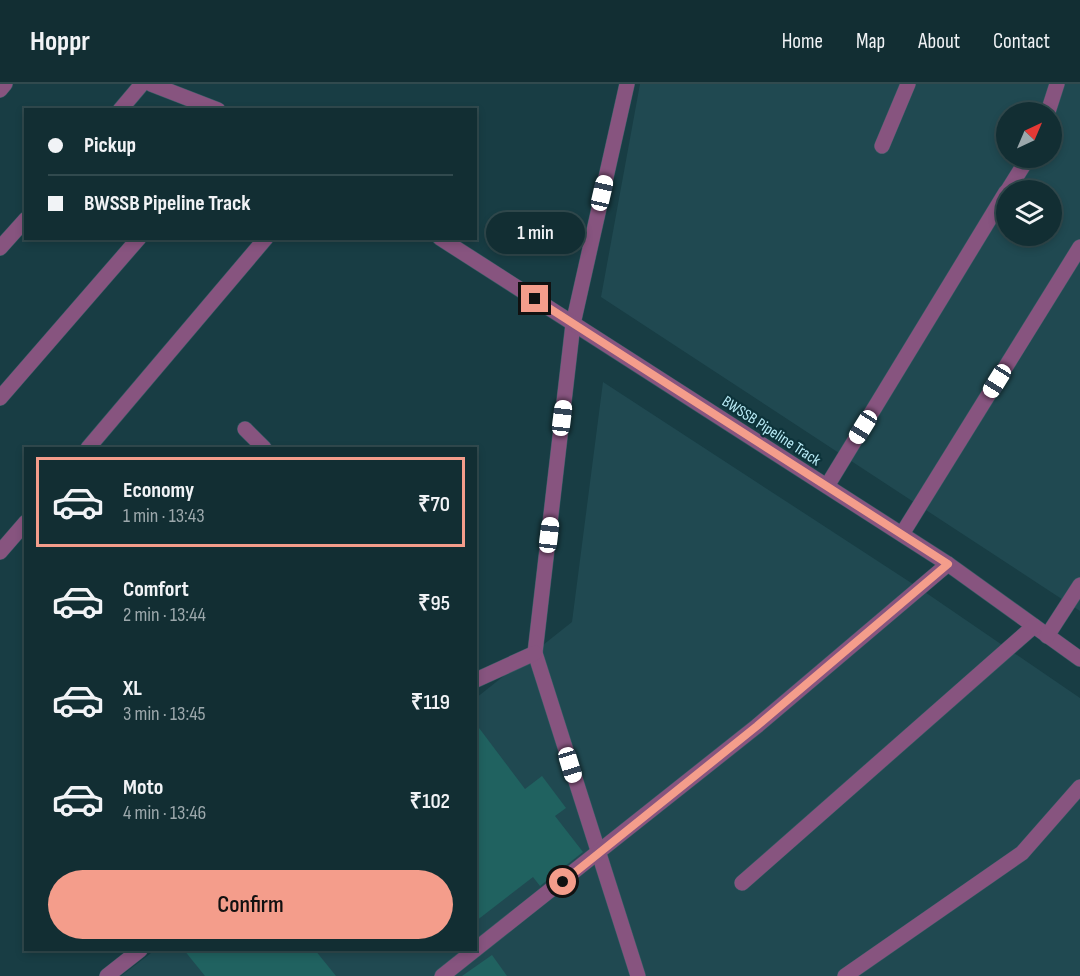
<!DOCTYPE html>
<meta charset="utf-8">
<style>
:root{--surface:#122e33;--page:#1f3a3f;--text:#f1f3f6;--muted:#9ca8ac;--line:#314a4e;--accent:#f49d8b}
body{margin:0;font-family:"Sofia Sans Condensed",sans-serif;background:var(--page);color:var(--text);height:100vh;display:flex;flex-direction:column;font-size:22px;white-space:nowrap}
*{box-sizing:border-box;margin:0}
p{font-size:20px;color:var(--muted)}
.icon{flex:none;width:33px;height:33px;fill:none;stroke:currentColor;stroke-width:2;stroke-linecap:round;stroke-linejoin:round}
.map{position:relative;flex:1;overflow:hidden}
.side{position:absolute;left:24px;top:363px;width:453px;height:504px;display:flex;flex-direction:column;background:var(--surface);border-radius:0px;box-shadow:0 3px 9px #0003,0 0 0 2px var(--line)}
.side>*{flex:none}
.hud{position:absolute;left:24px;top:24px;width:453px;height:132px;border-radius:0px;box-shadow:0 3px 9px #0003,0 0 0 2px var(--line);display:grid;align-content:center;height:132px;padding:0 24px;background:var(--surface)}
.needle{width:39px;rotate:44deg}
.tools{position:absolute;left:996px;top:18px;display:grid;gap:12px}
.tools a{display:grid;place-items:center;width:66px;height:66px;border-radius:50%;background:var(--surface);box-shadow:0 3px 9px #0003,0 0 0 2px var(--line);font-size:30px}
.end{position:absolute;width:27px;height:27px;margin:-14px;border:8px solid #f49d8b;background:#111;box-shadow:0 0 0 3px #111}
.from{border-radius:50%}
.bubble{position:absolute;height:42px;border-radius:21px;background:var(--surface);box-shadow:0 3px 9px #0003,0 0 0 2px var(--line);font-size:20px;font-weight:600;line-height:42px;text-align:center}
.car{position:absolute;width:18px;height:36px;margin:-18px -9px;border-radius:8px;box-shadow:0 0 4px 2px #0007;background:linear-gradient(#fff 24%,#345 0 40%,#fff 0 76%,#345 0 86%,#fff 0)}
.hud b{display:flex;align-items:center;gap:21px;height:57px;font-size:22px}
.hud b+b{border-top:2px solid var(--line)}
.hud i{width:15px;height:15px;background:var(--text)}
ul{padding:10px 0 0;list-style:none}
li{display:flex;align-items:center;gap:18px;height:90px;margin:0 12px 9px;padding:0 12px;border:3px solid transparent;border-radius:0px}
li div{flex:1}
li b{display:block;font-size:22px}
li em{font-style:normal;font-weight:600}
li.on{border-color:var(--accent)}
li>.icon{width:54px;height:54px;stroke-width:1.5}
.primary-button{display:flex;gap:12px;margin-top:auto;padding:12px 24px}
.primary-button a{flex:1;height:69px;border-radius:36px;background:var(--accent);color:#111;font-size:24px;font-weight:600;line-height:69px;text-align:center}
header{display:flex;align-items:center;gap:36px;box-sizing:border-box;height:84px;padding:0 30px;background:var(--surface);border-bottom:2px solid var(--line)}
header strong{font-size:28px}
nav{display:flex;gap:33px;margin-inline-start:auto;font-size:21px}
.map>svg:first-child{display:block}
.built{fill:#204951;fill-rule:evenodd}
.building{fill:#206260}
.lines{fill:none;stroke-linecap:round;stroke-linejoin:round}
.minor-casing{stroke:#355d64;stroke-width:16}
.minor{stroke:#87547f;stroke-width:15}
.route{stroke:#f49d8b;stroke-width:8}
.labels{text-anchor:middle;stroke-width:4.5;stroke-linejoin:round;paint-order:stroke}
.street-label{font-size:16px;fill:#baedf8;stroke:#0d333a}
</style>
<header>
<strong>Hoppr</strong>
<nav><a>Home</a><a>Map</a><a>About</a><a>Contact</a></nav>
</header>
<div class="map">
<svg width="1080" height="892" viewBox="0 0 1080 892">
<rect width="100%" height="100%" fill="#183d44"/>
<g class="built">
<path d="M640,0H1080V527L601,213ZM1006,28H1052V74H1006ZM1006,106H1052V152H1006Z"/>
<path d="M603,298L919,504L1080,614V892H121L155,866H476V614L572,538Z"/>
</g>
<g class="building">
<path d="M476,640L525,705L542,692L566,724L555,732L583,768L540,802L533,793L476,837Z"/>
<path d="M184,866H315L336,892H205Z"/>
<path d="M492,871L507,892H462Z"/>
</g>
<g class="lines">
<g class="minor-casing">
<g id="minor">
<path d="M151,0L218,26"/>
<path d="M627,0L573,240L535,569L638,892"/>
<path d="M0,6L5,0"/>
<path d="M120,26L142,0"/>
<path d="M1048,28L1057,0"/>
<path d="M882,62L908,0"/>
<path d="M1008,106L1028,74"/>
<path d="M440,154L948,480L1080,575"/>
<path d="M0,164L26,135"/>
<path d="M0,314L139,154"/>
<path d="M245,345L264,364"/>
<path d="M88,364L266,154"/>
<path d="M827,402L1006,108"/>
<path d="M902,450L1080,163"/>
<path d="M0,468L26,438"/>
<path d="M1047,552L1080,501"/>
<path d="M476,596L535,569"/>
<path d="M742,799L1034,542"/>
<path d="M107,892L140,866"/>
<path d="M442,892L757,642L948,480"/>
<path d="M845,892L1022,769L1080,703"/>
</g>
</g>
<use href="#minor" class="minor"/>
</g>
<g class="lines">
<path class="route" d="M535,215L948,480L757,642L563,798"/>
</g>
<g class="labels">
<g class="street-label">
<text transform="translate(772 346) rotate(33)" y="6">BWSSB Pipeline Track</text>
</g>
</g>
</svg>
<div class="tools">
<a><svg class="needle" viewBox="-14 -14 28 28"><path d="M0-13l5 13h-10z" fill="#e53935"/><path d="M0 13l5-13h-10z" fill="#9ca8ac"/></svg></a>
<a><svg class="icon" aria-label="layers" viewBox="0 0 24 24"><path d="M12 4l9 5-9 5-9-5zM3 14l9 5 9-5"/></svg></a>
</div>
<i class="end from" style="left:563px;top:798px"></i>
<i class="end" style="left:535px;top:215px"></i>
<div class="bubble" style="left:486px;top:128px;width:99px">1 min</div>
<i class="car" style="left:602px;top:109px;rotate:13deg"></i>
<i class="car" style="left:997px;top:297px;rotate:212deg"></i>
<i class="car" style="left:562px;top:334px;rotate:7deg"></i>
<i class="car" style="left:863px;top:343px;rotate:212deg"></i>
<i class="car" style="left:549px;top:451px;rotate:7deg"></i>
<i class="car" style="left:570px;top:681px;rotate:163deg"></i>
<div class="hud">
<b><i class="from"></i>Pickup</b>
<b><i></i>BWSSB Pipeline Track</b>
</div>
<section class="side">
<ul>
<li class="on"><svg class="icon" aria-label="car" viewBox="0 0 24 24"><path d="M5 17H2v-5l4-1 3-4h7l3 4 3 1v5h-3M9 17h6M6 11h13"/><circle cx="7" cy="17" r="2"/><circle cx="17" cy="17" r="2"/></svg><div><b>Economy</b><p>1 min · 13:43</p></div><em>₹70</em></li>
<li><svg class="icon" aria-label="car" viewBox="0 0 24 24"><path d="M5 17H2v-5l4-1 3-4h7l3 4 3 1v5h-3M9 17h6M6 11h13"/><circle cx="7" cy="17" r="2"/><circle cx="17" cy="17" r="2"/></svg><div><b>Comfort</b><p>2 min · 13:44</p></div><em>₹95</em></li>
<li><svg class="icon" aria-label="car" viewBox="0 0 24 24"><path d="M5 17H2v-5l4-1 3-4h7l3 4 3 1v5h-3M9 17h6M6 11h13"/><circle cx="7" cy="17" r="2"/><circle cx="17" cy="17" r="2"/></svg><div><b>XL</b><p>3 min · 13:45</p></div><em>₹119</em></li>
<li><svg class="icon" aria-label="car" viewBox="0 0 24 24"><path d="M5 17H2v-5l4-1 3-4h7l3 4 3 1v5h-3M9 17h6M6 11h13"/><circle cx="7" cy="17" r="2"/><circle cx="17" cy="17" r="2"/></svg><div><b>Moto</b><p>4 min · 13:46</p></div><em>₹102</em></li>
</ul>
<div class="primary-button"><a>Confirm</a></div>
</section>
</div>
